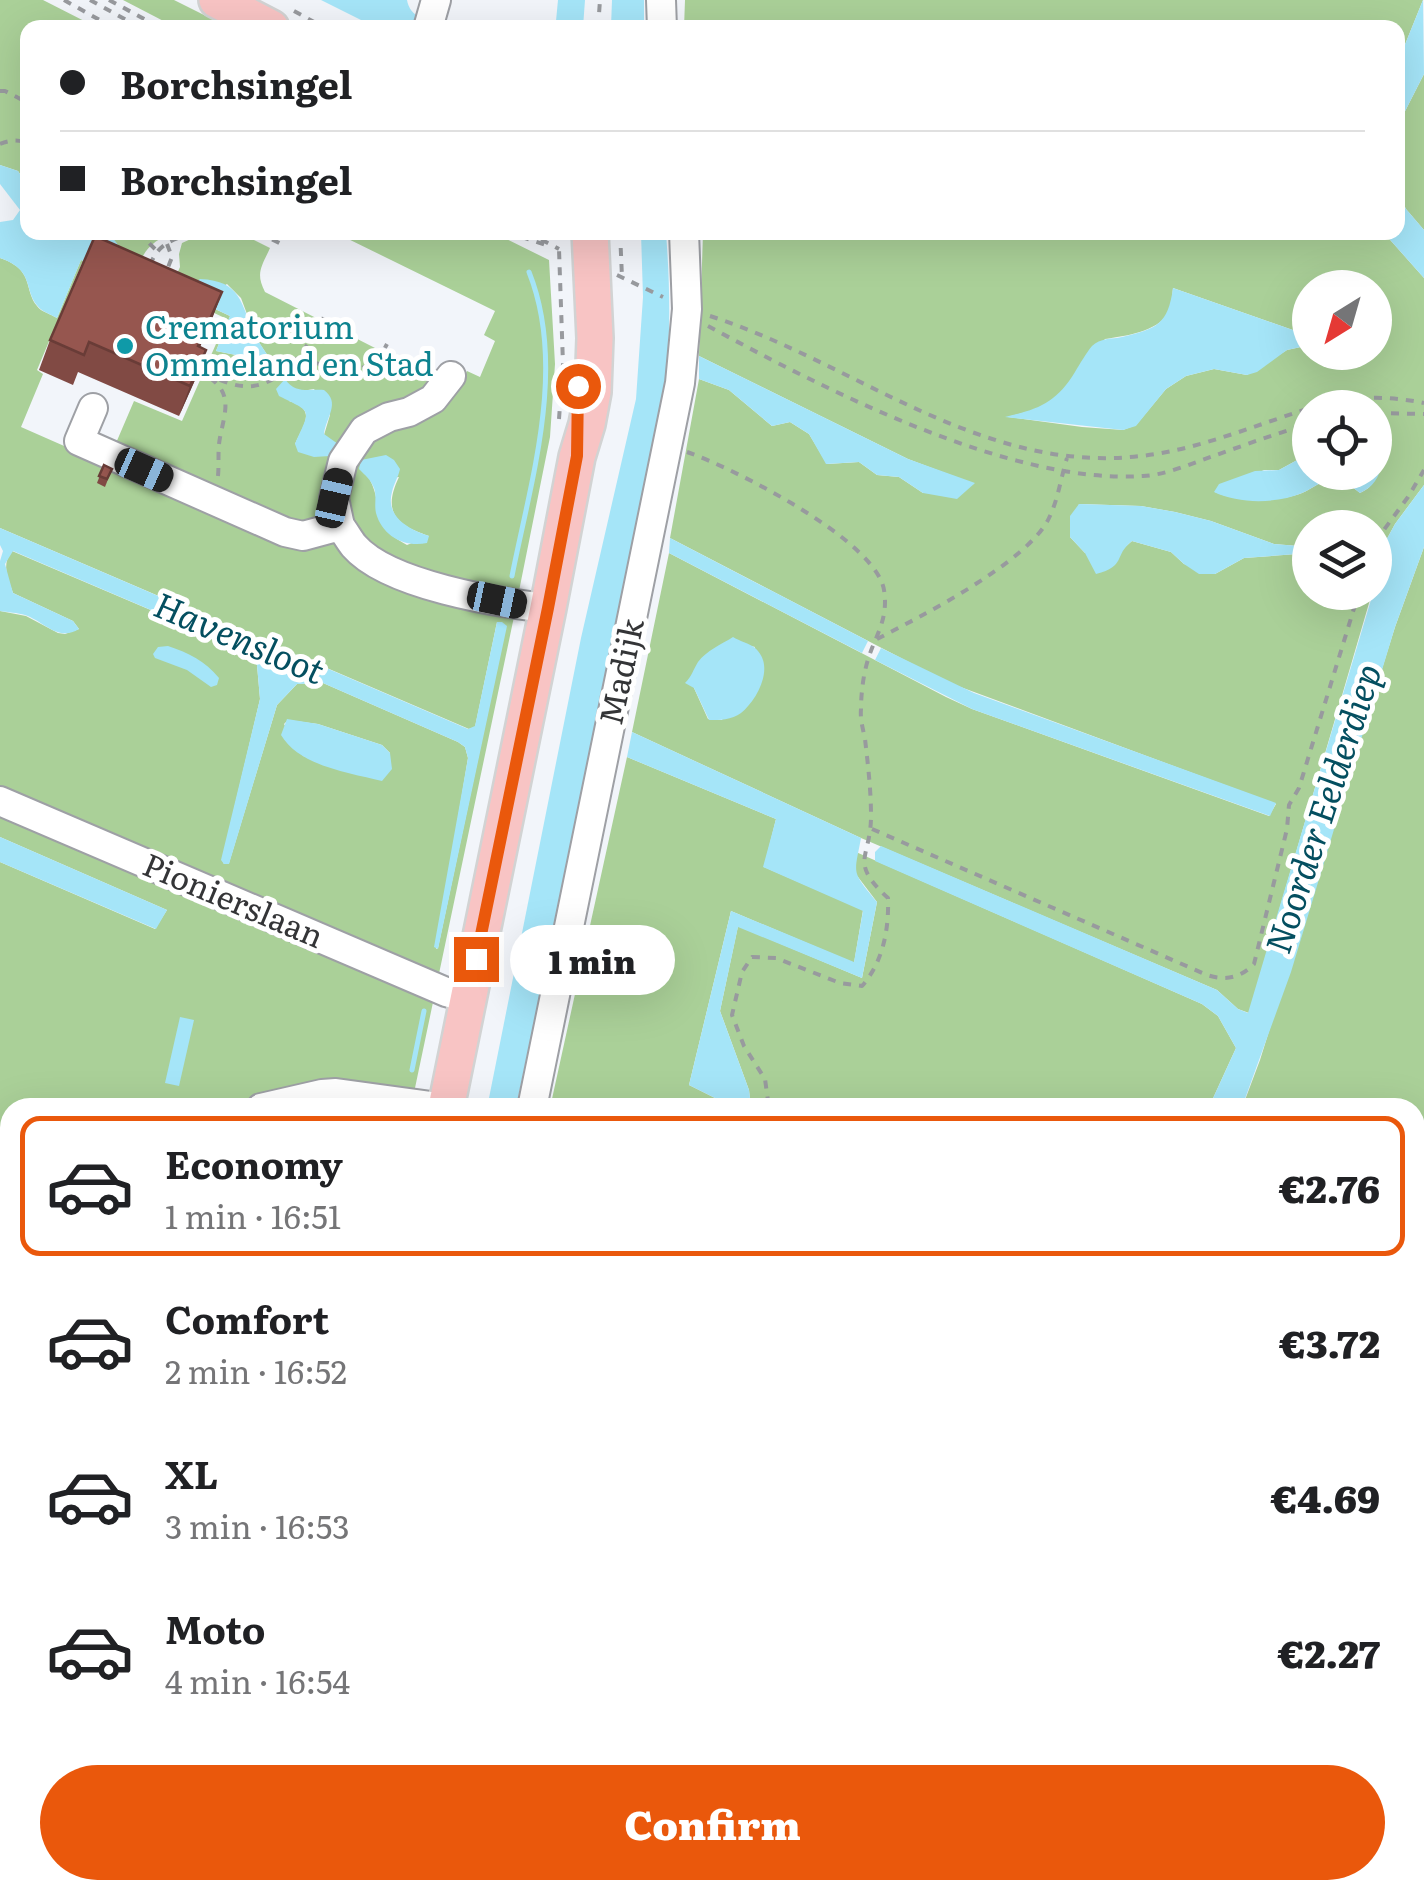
<!DOCTYPE html>
<meta charset="utf-8">
<style>
:root{--surface:#fff;--page:#f6f6f6;--text:#202124;--muted:#757577;--line:#e0e0e0;--accent:#ea580c}
body{margin:0;font-family:Literata,serif;background:var(--page);color:var(--text);height:100vh;display:flex;flex-direction:column;font-size:38px;white-space:nowrap}
*{box-sizing:border-box;margin:0}
p{font-size:32px;color:var(--muted)}
.icon{flex:none;width:55px;height:55px;fill:none;stroke:currentColor;stroke-width:2;stroke-linecap:round;stroke-linejoin:round}
.map{position:relative;flex:1;overflow:hidden}
.sheet{position:absolute;left:0px;top:1098px;width:1425px;height:802px;display:flex;flex-direction:column;background:var(--surface);border-radius:30px 30px 0 0;box-shadow:0 10px 40px #0002}
.sheet>*{flex:none}
.top-card{position:absolute;left:20px;top:20px;width:1385px;height:220px;border-radius:20px;box-shadow:0 10px 40px #0002;display:grid;align-content:center;height:220px;padding:0 40px;background:var(--surface)}
.needle{width:65px;rotate:217deg}
.fabs{position:absolute;left:1292px;top:270px;display:grid;gap:20px}
.fabs a{display:grid;place-items:center;width:100px;height:100px;border-radius:50%;background:var(--surface);box-shadow:0 10px 40px #0002;font-size:50px}
.end{position:absolute;width:45px;height:45px;margin:-22px;border:12px solid #ea580c;background:#fff;box-shadow:0 0 0 5px #fff}
.from{border-radius:50%}
.bubble{position:absolute;height:70px;border-radius:35px;background:var(--surface);box-shadow:0 10px 40px #0002;font-size:32px;font-weight:800;line-height:70px;text-align:center}
.car{position:absolute;width:30px;height:60px;margin:-30px -15px;border-radius:12px;box-shadow:0 0 8px 2px #0007;background:linear-gradient(#222 24%,#8ab4d8 0 40%,#222 0 76%,#8ab4d8 0 86%,#222 0)}
.top-card b{display:flex;align-items:center;gap:35px;height:95px;font-size:38px}
.top-card b+b{border-top:2px solid var(--line)}
.top-card i{width:25px;height:25px;background:var(--text)}
ul{padding:18px 0 0;list-style:none}
li{display:flex;align-items:center;gap:30px;height:140px;margin:0 20px 15px;padding:0 20px;border:5px solid transparent;border-radius:20px}
li div{flex:1}
li b{display:block;font-size:38px}
li em{font-style:normal;font-weight:800}
li.selected{border-color:var(--accent)}
li>.icon{width:90px;height:90px;stroke-width:1.5}
.cta{display:flex;gap:20px;margin-top:auto;padding:20px 40px}
.cta a{flex:1;height:115px;border-radius:60px;background:var(--accent);color:#fff;font-size:40px;font-weight:800;line-height:115px;text-align:center}
.map>svg:first-child{display:block}
.green{fill:#aad098;fill-rule:evenodd}
.water{fill:#a5e5f8}
.lines{fill:none;stroke-linecap:round;stroke-linejoin:round}
.stream{stroke:#a5e5f8;stroke-width:5}
.minor-casing{stroke:#9ea0a5;stroke-width:32}
.major-casing{stroke:#d2d3d3;stroke-width:40}
.path{stroke:#989a9e;stroke-width:4;stroke-dasharray:8 8;stroke-linecap:butt}
.minor{stroke:#fff;stroke-width:28}
.major{stroke:#f8c4c4;stroke-width:35}
.wall{fill:#814a44}
.shaded-wall{fill:#693c37}
.building{fill:#96564f;stroke:#693c37;stroke-width:2.5}
.route{stroke:#ea580c;stroke-width:12}
.culture-dot{fill:#0f9aa8;stroke:#fff;stroke-width:4}
.labels{text-anchor:middle;stroke-width:10;stroke-linejoin:round;paint-order:stroke}
.culture-label{font-size:32px;fill:#0d838f;stroke:#fff;text-anchor:start}
.street-label{font-size:32px;fill:#343537;stroke:#fff}
.water-label{font-size:35px;font-style:italic;fill:#044f60;stroke:#fff}
</style>
<div class="map">
<svg width="1424" height="1899" viewBox="0 0 1424 1899">
<rect width="100%" height="100%" fill="#f2f5fa"/>
<g class="green">
<path d="M0,0H43L96,27L28,28L27,185L18,171L0,165Z"/>
<path d="M123,0H174L228,27H175Z"/>
<path d="M685,0H1423L1404,47L1398,57V28H684Z"/>
<path d="M1424,74V230L1406,209L1398,193V125Z"/>
<path d="M107,233H178C147,239 142,256 131,282L82,263L37,370L43,374L21,427L280,541L338,538L515,612L411,1107L10,1108V1854L0,1860V862L155,929L167,910L0,837V611L26,616L58,633L65,634L79,629L73,621L13,593C8,578 1,565 12,551L247,651L257,665L260,699L222,860L224,864L229,863L277,705L297,684L323,683L458,742L465,747L468,758L436,949L438,948L506,626L497,622L475,727L469,729L0,528V258C38,271 21,292 41,310C42,311 56,317 57,318L81,260L113,273L112,237ZM288,720L318,724L382,745L390,753L382,780L303,756L284,724Z"/>
<path d="M336,233H494L549,260L555,364L550,437L518,596L459,584L380,556L350,526L344,482L366,439L457,390L467,371L480,377L495,341L484,335L495,311ZM399,477C382,512 396,525 429,536L407,545C365,522 386,512 370,480Z"/>
<path d="M703,233H1384L1424,278V485L1395,524L1383,546V556L1375,584V528H1310V547L1274,544L1211,521L1175,512L1141,506L1079,504L1070,537L1085,553L1124,548L1132,541L1171,552L1184,564L1215,574L1244,558L1310,553V592L1372,593L1249,1013L1238,1009L1217,990L861,838L632,732L669,553L946,697L972,709L1269,816L1276,804L947,682L670,538L699,379L729,390L772,426L790,422L809,434L827,464L859,462L877,475L899,477L923,493L974,484L908,459L699,356ZM1173,288L1310,336V288H1375V352H1310V345L1287,350L1247,375L1214,369L1186,376L1166,389L1136,425L1123,430L1082,427L1008,417C1017,414 1029,412 1039,408C1067,395 1086,362 1105,339C1125,336 1157,332 1168,313C1172,306 1172,297 1173,288ZM1310,408H1375V452L1379,456C1376,473 1377,486 1360,493C1353,488 1347,481 1339,480C1325,477 1314,488 1302,493C1281,502 1235,502 1215,492L1264,470H1279L1310,453ZM747,645L755,647L722,720L708,719L694,688L692,676Z"/>
<path d="M224,235L250,238L270,248C262,266 255,273 265,292L432,377L434,382L432,390L379,412L332,518L309,528L113,450L134,401L182,421L227,319L169,292L180,267L179,254L182,243L193,238ZM227,284L241,298L256,338L272,362L266,369L236,355L216,351L230,316L198,301ZM290,387L302,391L314,389L330,415L324,435L329,440L295,444C304,423 317,410 289,401Z"/>
<path d="M1424,547V1458L1415,1455V1108H1242L1260,1060L1395,627Z"/>
<path d="M627,757L776,819L764,867L863,910L854,963L731,911L689,1085L733,1107L550,1108Z"/>
<path d="M856,852L1202,1004L1218,1016L1236,1048L1209,1107H751L749,1090L720,1011L738,926L862,978L877,902L855,873Z"/>
<path d="M1415,1541L1424,1544V1634L1415,1631Z"/>
<path d="M822,1890H1064L1062,1899H821Z"/>
<path d="M1091,1890H1233L1262,1899H1090Z"/>
</g>
<g class="water">
<path d="M321,0H407C410,18 428,21 443,27H375Z"/>
<path d="M558,0H585L583,27H544L556,21Z"/>
<path d="M612,0H644V27H611Z"/>
<path d="M1423,0L1424,74L1398,125V57L1404,47Z"/>
<path d="M0,165L18,171L27,185L28,232L107,233C124,247 123,255 114,274L81,260L57,318C56,317 42,311 42,310C21,293 38,271 0,258V222L13,220L20,210L0,184Z"/>
<path d="M1398,194L1406,209L1424,230V278L1384,233L1398,232Z"/>
<path d="M641,233H666C670,284 671,338 665,390C662,413 658,437 654,460L516,1107L487,1108L581,638L636,399L643,297Z"/>
<path d="M200,279C242,281 240,303 255,335C260,345 267,354 272,362L266,370L236,355L216,351L230,316L198,301L187,289Z"/>
<path d="M1173,288L1310,336V345L1287,350L1257,372L1247,375L1214,369L1186,376L1166,389L1136,426L1123,430L1005,417C1039,409 1056,403 1075,372C1080,364 1086,353 1092,346C1100,338 1112,339 1122,337C1157,329 1168,324 1173,288Z"/>
<path d="M699,356L908,459L975,483L957,499L923,493L899,477L877,475L859,462L826,464L809,434L790,422L772,426L729,390L699,379Z"/>
<path d="M285,379C295,394 308,389 324,390C341,403 326,417 324,434L338,444L330,456L314,457L298,452L295,444C311,408 313,413 279,396L276,389Z"/>
<path d="M1375,452L1382,464C1379,478 1373,487 1360,493C1353,488 1347,481 1339,480C1325,477 1314,488 1302,493C1276,504 1239,504 1214,492L1219,484L1255,471L1279,470L1310,453V472H1375Z"/>
<path d="M386,455L394,460L400,469C398,478 394,483 392,492C385,517 410,530 429,536L427,543C405,548 382,536 376,513C374,504 377,496 374,488C371,480 365,475 359,469L361,460Z"/>
<path d="M1424,485V547L1395,627L1291,972L1242,1107H1209L1236,1048L1218,1016L1202,1004L875,861V852L881,846L1217,990L1238,1009L1248,1013L1373,593L1375,592V584L1383,556V546L1395,524Z"/>
<path d="M1079,504L1141,506L1175,512L1211,521L1274,544L1310,547V553L1244,558L1215,574H1199L1184,564L1171,552L1132,541C1113,556 1127,566 1096,574L1085,553L1070,537V516Z"/>
<path d="M0,528L468,729L475,726L497,622H502L507,626L438,949L434,947L468,758L465,747L458,742L323,683L297,684L277,705L229,864H224L221,860L260,699L257,665L247,651L13,551L5,564L13,593L73,621L79,629C58,642 45,622 25,615C18,613 8,612 0,611V561L3,551L0,545Z"/>
<path d="M670,538L868,641L862,653L669,553Z"/>
<path d="M733,637C739,641 751,644 755,648C776,666 757,700 741,713C732,720 719,720 709,720L694,688L685,683C692,676 693,670 698,662C706,651 722,644 733,637Z"/>
<path d="M168,646C189,653 205,661 219,678L217,685L211,687L187,670L155,658L153,654L158,647Z"/>
<path d="M881,648L974,693L1276,803L1270,816L972,709L875,660Z"/>
<path d="M287,719L318,724L382,745L390,753L392,769L382,781C350,773 299,766 281,735Z"/>
<path d="M632,732L861,838C854,876 851,870 877,902L862,978L738,927L720,1011L749,1090L751,1107H733L689,1085L731,911L854,962L863,911L763,867L776,819L627,757Z"/>
<path d="M0,837L167,910L156,929L0,862Z"/>
<path d="M180,1017L194,1020L179,1086L165,1083Z"/>
<path d="M644,1890H735L768,1894L770,1890H781V1897H789V1899H695Z"/>
</g>
<g class="lines">
<g class="stream">
<path d="M512,576C531,480 567,367 529,272"/>
<path d="M412,1070L424,1011"/>
</g>
<g class="minor-casing">
<g id="minor">
<path d="M661,0L662,28"/>
<path d="M428,28L436,0"/>
<path d="M93,408L79,441L285,532L303,536L340,526C345,532 349,540 354,546C388,585 498,603 548,608"/>
<path d="M340,526L334,498L343,461L364,430L389,417L409,412L433,399L451,376"/>
<path d="M0,801L446,992L468,998"/>
<path d="M261,1108L322,1094L336,1093L446,1108"/>
<path d="M532,1108L680,383L687,309L684,232"/>
<path d="M0,1165L10,1163"/>
<path d="M0,1619L10,1609"/>
</g>
</g>
<g class="major-casing">
<g id="major">
<path d="M217,0L271,28"/>
<path d="M446,1108L548,608L577,457L587,424L593,392L595,338L590,232"/>
<path d="M569,1890L574,1899"/>
</g>
</g>
<g class="path">
<path d="M64,0L114,28"/>
<path d="M90,0L141,28"/>
<path d="M109,0L161,28"/>
<path d="M294,11L325,28"/>
<path d="M598,28L600,0"/>
<path d="M0,91H5L28,103"/>
<path d="M0,144C9,140 19,139 28,144"/>
<path d="M138,232L156,250"/>
<path d="M258,232L281,244"/>
<path d="M506,232L549,246"/>
<path d="M527,232L559,249"/>
<path d="M620,232L622,277"/>
<path d="M167,244L172,257L167,270"/>
<path d="M150,265C159,242 174,239 197,232"/>
<path d="M617,275L663,297"/>
<path d="M710,316C854,362 981,475 1141,456C1197,450 1256,425 1310,408"/>
<path d="M708,326C824,389 1010,485 1143,476C1163,475 1183,467 1202,460C1237,448 1273,434 1310,424"/>
<path d="M299,358C316,364 357,374 373,364C380,359 383,351 387,344"/>
<path d="M205,374C220,380 236,388 253,386C288,381 311,342 326,313"/>
<path d="M210,378C236,396 222,419 219,444C218,454 219,465 218,476"/>
<path d="M1311,408C1350,396 1385,395 1424,403"/>
<path d="M1375,413L1424,414"/>
<path d="M559,419L563,364L559,249"/>
<path d="M687,452C733,468 876,540 884,590C889,621 874,637 867,663C863,677 861,695 861,709C860,719 863,729 865,739C868,765 871,790 871,816C871,859 848,861 888,898C889,930 883,962 862,986L840,983L776,958L752,957L742,972L732,1015L744,1046L765,1079L769,1108"/>
<path d="M1375,542L1408,497L1424,470"/>
<path d="M877,639C922,616 1028,562 1049,518C1058,500 1061,477 1067,458"/>
<path d="M872,829L1207,975C1226,981 1240,978 1254,964L1287,829L1289,805L1299,788L1359,592"/>
<path d="M306,1899V1890"/>
<path d="M632,1899L633,1890"/>
<path d="M791,1899L793,1890"/>
<path d="M1422,1899L1424,1897"/>
</g>
<use href="#minor" class="minor"/>
<use href="#major" class="major"/>
</g>
<g class="wall">
<path d="M222,292L200,347L195,380L179,416L78,372L73,385L39,370L50,340Z"/>
<path d="M104,465L112,469L105,487L97,483Z"/>
<path d="M1415,1685L1424,1688V1707L1415,1704Z"/>
<path d="M1415,1706L1424,1709V1728L1415,1725Z"/>
<path d="M1415,1773L1424,1780V1822L1415,1815Z"/>
<path d="M61,1890H231V1899H58Z"/>
<path d="M1303,1890H1317L1312,1896Z"/>
<path d="M1349,1890H1392L1387,1899H1352L1347,1896Z"/>
</g>
<g class="shaded-wall">
<path d="M222,292L211,322L187,376L198,346Z"/>
<path d="M206,350L195,380L179,416L190,386Z"/>
<path d="M1424,1845L1421,1856L1415,1865V1858Z"/>
<path d="M1387,1890H1392L1390,1895L1387,1899H1380Z"/>
</g>
<g class="building">
<path d="M95,236L222,292L198,346L206,350L190,386L89,342L84,355L50,340Z"/>
<path d="M104,465L112,469L107,479L99,476Z"/>
<path d="M1415,1685L1424,1688V1699L1415,1696Z"/>
<path d="M1415,1706L1424,1709V1720L1415,1717Z"/>
<path d="M1415,1773L1424,1780V1802L1415,1796Z"/>
<path d="M1415,1834L1424,1840V1845L1415,1858Z"/>
<rect x="73" y="1890" width="158" height="9"/>
<path d="M1370,1890H1387L1381,1899Z"/>
</g>
<g class="lines">
<path class="route" d="M476,959L548,608L577,456L578,386"/>
</g>
<circle class="culture-dot" cx="125" cy="346" r="10"/>
<g class="labels">
<g class="culture-label">
<text x="145" y="339">Crematorium<tspan x="145" dy="37">Ommeland en Stad</tspan></text>
</g>
<g class="street-label">
<text transform="translate(622 672) rotate(-78)" y="11">Madijk</text>
<text transform="translate(233 901) rotate(23)" y="11">Pionierslaan</text>
</g>
<g class="water-label">
<text transform="translate(239 639) rotate(23)" y="12">Havensloot</text>
<text transform="translate(1324 809) rotate(-72)" y="12">Noorder Eelderdiep</text>
</g>
</g>
</svg>
<div class="fabs">
<a><svg class="needle" viewBox="-14 -14 28 28"><path d="M0-13l5 13h-10z" fill="#e53935"/><path d="M0 13l5-13h-10z" fill="#757577"/></svg></a>
<a><svg class="icon" aria-label="locate" viewBox="0 0 24 24"><circle cx="12" cy="12" r="6"/><path d="M12 2v4M12 18v4M2 12h4M18 12h4"/></svg></a>
<a><svg class="icon" aria-label="layers" viewBox="0 0 24 24"><path d="M12 4l9 5-9 5-9-5zM3 14l9 5 9-5"/></svg></a>
</div>
<i class="end from" style="left:578px;top:386px"></i>
<i class="end" style="left:476px;top:959px"></i>
<div class="bubble" style="left:510px;top:925px;width:165px">1 min</div>
<i class="car" style="left:144px;top:470px;rotate:114deg"></i>
<i class="car" style="left:334px;top:498px;rotate:13deg"></i>
<i class="car" style="left:497px;top:600px;rotate:102deg"></i>
<div class="top-card">
<b><i class="from"></i>Borchsingel</b>
<b><i></i>Borchsingel</b>
</div>
<section class="sheet">
<ul>
<li class="selected"><svg class="icon" aria-label="car" viewBox="0 0 24 24"><path d="M5 17H2v-5l4-1 3-4h7l3 4 3 1v5h-3M9 17h6M6 11h13"/><circle cx="7" cy="17" r="2"/><circle cx="17" cy="17" r="2"/></svg><div><b>Economy</b><p>1 min · 16:51</p></div><em>€2.76</em></li>
<li><svg class="icon" aria-label="car" viewBox="0 0 24 24"><path d="M5 17H2v-5l4-1 3-4h7l3 4 3 1v5h-3M9 17h6M6 11h13"/><circle cx="7" cy="17" r="2"/><circle cx="17" cy="17" r="2"/></svg><div><b>Comfort</b><p>2 min · 16:52</p></div><em>€3.72</em></li>
<li><svg class="icon" aria-label="car" viewBox="0 0 24 24"><path d="M5 17H2v-5l4-1 3-4h7l3 4 3 1v5h-3M9 17h6M6 11h13"/><circle cx="7" cy="17" r="2"/><circle cx="17" cy="17" r="2"/></svg><div><b>XL</b><p>3 min · 16:53</p></div><em>€4.69</em></li>
<li><svg class="icon" aria-label="car" viewBox="0 0 24 24"><path d="M5 17H2v-5l4-1 3-4h7l3 4 3 1v5h-3M9 17h6M6 11h13"/><circle cx="7" cy="17" r="2"/><circle cx="17" cy="17" r="2"/></svg><div><b>Moto</b><p>4 min · 16:54</p></div><em>€2.27</em></li>
</ul>
<div class="cta"><a>Confirm</a></div>
</section>
</div>
